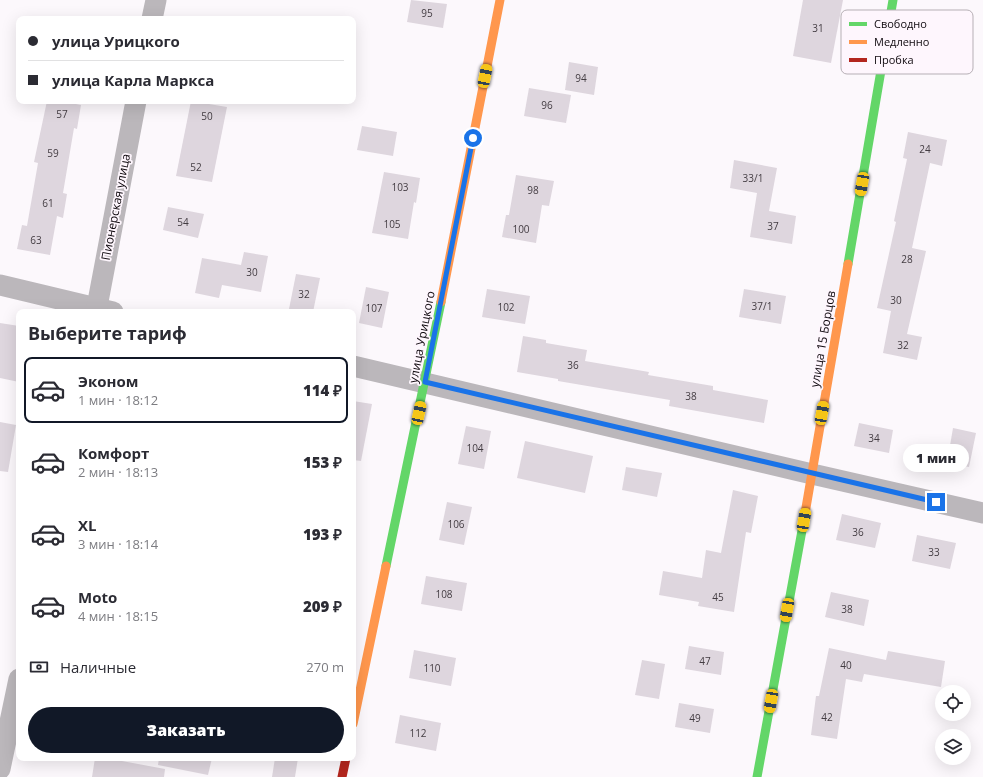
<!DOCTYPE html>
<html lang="ru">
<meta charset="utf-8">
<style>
:root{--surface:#fff;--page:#f2f2f3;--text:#2b2b33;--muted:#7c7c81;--line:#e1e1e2;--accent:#111827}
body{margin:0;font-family:"Open Sans",sans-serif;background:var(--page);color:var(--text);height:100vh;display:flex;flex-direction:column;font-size:15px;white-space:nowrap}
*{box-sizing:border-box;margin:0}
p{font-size:13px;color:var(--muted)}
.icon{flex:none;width:22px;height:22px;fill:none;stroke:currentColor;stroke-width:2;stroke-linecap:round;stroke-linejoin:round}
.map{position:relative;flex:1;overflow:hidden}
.panel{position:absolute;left:16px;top:309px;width:340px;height:452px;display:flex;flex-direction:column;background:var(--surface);border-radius:8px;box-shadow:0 4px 16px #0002}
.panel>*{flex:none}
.top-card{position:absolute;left:16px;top:16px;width:340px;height:88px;border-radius:8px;box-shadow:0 4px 16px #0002;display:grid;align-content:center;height:88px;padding:0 12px;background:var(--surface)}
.buttons{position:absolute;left:935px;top:685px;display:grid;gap:8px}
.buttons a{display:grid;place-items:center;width:36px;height:36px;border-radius:50%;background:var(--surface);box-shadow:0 4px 16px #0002;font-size:20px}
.end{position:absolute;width:18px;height:18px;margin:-9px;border:5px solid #1a73e8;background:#fff;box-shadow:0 0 0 2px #fff}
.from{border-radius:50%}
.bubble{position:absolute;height:28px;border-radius:14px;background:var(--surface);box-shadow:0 4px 16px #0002;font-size:13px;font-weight:800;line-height:28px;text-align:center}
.car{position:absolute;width:12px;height:24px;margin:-12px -6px;border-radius:5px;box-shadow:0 0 3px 1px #0007;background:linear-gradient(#f5c518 24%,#345 0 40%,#f5c518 0 76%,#345 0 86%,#f5c518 0)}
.top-card b{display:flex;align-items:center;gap:14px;height:38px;font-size:15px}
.top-card b+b{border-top:1px solid var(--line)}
.top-card i{width:10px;height:10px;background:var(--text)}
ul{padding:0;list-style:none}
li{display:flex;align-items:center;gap:12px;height:66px;margin:0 8px 6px;padding:0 4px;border:2px solid transparent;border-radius:8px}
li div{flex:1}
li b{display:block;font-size:15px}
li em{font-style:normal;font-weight:800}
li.active{border-color:var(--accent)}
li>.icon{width:36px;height:36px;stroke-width:1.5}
h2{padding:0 12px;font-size:18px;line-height:48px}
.pay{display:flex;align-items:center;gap:10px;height:44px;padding:0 12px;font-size:15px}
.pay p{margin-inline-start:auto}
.primary-button{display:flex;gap:8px;margin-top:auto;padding:8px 12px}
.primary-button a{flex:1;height:46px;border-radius:24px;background:var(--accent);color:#fff;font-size:16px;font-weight:800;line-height:46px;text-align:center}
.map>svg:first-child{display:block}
.building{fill:#ded6de}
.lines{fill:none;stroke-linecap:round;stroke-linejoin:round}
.street{stroke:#bbb7bb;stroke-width:21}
.fast{stroke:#63d668;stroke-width:9}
.slow{stroke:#ff974d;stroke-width:9}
.jam{stroke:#b3261e;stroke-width:9}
.route{stroke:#1a73e8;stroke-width:5}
.labels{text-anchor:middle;stroke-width:3.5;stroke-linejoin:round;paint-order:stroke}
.number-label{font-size:10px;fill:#433c42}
.street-label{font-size:12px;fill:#0f090e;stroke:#fef6fd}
.key{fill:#fef6fd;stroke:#b6afb5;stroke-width:1}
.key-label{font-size:11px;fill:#0f090e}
</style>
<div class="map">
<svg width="983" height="777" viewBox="0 0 983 777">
<rect width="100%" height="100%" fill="#fcf8fc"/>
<g class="building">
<path d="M411,0L447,4L443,28L407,22Z"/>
<path d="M803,0H843L831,63L793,56Z"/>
<path d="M569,62L598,67L594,95L565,90Z"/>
<path d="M529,88L571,95L566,123L524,116Z"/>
<path d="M47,101H61L81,105L77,129L74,128L63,193L67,194L63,218L57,216L50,255L17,249L22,225L27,226L38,163L34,162Z"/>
<path d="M191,101L227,107L212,182L176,176Z"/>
<path d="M362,126L397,132L393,156L357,150Z"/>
<path d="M908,132L947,140L942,166L930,163L912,248L926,251L907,334L922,337L917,360L883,353L891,311L877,308L896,222L894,221L907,159L903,158Z"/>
<path d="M734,160L777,168L769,211L796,216L792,244L750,237L757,193L730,188Z"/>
<path d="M384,172L420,178L416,203L414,202L408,239L372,233Z"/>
<path d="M516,175L554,181L549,206L542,205L536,243L502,237L506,215H509Z"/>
<path d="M168,207L204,214L198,238L163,230Z"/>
<path d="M244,252L268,256L261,292L222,285L219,298L195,293L202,258L241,265Z"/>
<path d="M296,274L320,278L313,312L289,309Z"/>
<path d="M366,287L389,292L382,328L359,323Z"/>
<path d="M487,289L530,296L525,324L482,317Z"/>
<path d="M744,289L786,296L781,324L739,317Z"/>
<path d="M0,323L19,326V382L0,378Z"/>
<path d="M523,336L546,340V343L587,350L585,361L649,372L648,375L713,386V390L768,400L764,423L669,406L670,400L558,381V379L517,372Z"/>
<path d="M353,401L372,404L361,461L353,460Z"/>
<path d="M0,422L16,425L8,472L0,471Z"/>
<path d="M859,423L893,430L889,453L854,446Z"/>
<path d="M466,426L491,431L484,469L458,464Z"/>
<path d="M953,428L976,433L969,467L947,463Z"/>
<path d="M525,441L593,456L585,493L517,478Z"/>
<path d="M626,467L662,473L657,497L622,490Z"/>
<path d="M733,490L758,496L751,533L746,532L734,612L698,606L699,602L659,595L663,571L702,578L706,550L721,553Z"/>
<path d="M447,502L472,507L464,545L439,540Z"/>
<path d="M842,514L881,523L875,548L836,540Z"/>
<path d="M917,535L956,543L950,569L912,561Z"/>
<path d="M426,576L467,583L462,611L421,604Z"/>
<path d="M831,592L869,600L864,626L825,617Z"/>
<path d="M689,646L724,652L721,675L685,669Z"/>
<path d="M829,648L886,660L888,651L945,661L941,687L864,674L862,682L846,679L837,739L811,735L816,696H819Z"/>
<path d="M414,650L456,658L451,686L409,678Z"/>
<path d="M642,660L665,664L659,699L635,695Z"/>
<path d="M679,703L714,709L710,733L675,727Z"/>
<path d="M400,715L441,723L436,751L395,743Z"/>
<path d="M95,758H122V761L165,769L164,777H92Z"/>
<path d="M159,758H212L208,775L158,765Z"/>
<path d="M275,758H298L295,777H272Z"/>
</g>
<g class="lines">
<g class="street">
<path d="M152,19L156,0"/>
<path d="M0,285L113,312"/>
<path d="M96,312L136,101"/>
<path d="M353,366L812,474L983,513"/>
<path d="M0,769L19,679"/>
</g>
<g class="fast">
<path d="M848,264L893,0"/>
<path d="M386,566L441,302"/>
<path d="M757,777L803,525"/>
</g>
<g class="slow">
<path d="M441,302L500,0"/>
<path d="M803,525L848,264"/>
<path d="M353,724L386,566"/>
</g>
<path class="jam" d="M342,777L346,758"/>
</g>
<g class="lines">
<path class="route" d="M473,138L425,382L936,502"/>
</g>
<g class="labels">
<g class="number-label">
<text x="427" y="17">95</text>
<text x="818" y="32">31</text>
<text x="581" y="82">94</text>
<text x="547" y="109">96</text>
<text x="62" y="118">57</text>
<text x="207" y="120">50</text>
<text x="925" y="153">24</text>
<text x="53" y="157">59</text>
<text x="196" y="171">52</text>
<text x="753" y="182">33/1</text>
<text x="400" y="191">103</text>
<text x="533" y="194">98</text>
<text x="48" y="207">61</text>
<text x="183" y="226">54</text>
<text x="392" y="228">105</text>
<text x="773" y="230">37</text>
<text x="521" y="233">100</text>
<text x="36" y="244">63</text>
<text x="907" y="263">28</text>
<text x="252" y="276">30</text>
<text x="304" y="298">32</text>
<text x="896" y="304">30</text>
<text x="762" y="310">37/1</text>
<text x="506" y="311">102</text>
<text x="374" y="312">107</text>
<text x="903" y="349">32</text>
<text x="573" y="369">36</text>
<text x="691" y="400">38</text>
<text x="874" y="442">34</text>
<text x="475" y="452">104</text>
<text x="456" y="528">106</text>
<text x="858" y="536">36</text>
<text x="934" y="556">33</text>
<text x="444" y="598">108</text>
<text x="718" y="601">45</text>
<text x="847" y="613">38</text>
<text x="705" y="665">47</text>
<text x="846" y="669">40</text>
<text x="432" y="672">110</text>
<text x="827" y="721">42</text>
<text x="695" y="722">49</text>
<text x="418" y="737">112</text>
</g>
<g class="street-label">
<text transform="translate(116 207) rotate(-79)" y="4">Пионерская улица</text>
<text transform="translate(422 337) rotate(-79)" y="4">улица Урицкого</text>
<text transform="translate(823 339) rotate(-80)" y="4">улица 15 Борцов</text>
</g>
</g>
<rect x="841" y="10" width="132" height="64" rx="6" class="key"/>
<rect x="849" y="22" width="18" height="4" fill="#63d668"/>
<rect x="849" y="40" width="18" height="4" fill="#ff974d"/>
<rect x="849" y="58" width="18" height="4" fill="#b3261e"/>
<g class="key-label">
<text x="874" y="28">Свободно</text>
<text x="874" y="46">Медленно</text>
<text x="874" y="64">Пробка</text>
</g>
</svg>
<div class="buttons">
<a><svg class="icon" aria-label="locate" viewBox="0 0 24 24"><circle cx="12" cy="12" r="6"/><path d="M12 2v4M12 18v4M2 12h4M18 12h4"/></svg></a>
<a><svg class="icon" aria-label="layers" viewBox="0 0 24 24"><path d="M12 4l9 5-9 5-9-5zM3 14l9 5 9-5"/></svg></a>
</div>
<i class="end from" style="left:473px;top:138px"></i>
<i class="end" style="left:936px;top:502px"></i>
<div class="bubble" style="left:903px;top:444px;width:66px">1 мин</div>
<i class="car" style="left:485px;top:76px;rotate:11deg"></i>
<i class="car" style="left:862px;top:184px;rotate:190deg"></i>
<i class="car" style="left:419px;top:413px;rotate:12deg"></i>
<i class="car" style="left:822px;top:413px;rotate:10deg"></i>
<i class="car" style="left:804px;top:520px;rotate:10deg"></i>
<i class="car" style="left:787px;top:610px;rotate:190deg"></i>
<i class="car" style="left:771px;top:701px;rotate:190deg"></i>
<div class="top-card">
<b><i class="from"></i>улица Урицкого</b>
<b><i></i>улица Карла Маркса</b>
</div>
<section class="panel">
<h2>Выберите тариф</h2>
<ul>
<li class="active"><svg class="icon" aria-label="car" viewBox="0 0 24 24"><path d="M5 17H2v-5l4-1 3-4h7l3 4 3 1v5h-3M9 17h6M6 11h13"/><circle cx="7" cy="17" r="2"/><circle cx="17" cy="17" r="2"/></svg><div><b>Эконом</b><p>1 мин · 18:12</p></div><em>114 ₽</em></li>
<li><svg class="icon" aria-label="car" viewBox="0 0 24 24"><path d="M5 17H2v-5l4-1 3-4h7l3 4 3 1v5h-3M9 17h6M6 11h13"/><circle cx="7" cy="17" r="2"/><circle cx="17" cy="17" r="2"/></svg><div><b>Комфорт</b><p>2 мин · 18:13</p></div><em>153 ₽</em></li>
<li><svg class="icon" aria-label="car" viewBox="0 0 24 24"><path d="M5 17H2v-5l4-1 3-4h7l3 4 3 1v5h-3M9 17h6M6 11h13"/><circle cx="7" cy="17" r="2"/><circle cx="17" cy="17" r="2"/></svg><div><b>XL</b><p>3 мин · 18:14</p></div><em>193 ₽</em></li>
<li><svg class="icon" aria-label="car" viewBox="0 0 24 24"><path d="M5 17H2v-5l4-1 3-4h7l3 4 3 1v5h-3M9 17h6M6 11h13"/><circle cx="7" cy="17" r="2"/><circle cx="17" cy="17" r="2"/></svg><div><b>Moto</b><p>4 мин · 18:15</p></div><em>209 ₽</em></li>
</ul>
<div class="pay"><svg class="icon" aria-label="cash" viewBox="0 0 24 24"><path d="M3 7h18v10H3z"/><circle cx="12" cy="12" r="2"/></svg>Наличные<p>270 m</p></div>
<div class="primary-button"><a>Заказать</a></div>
</section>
</div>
